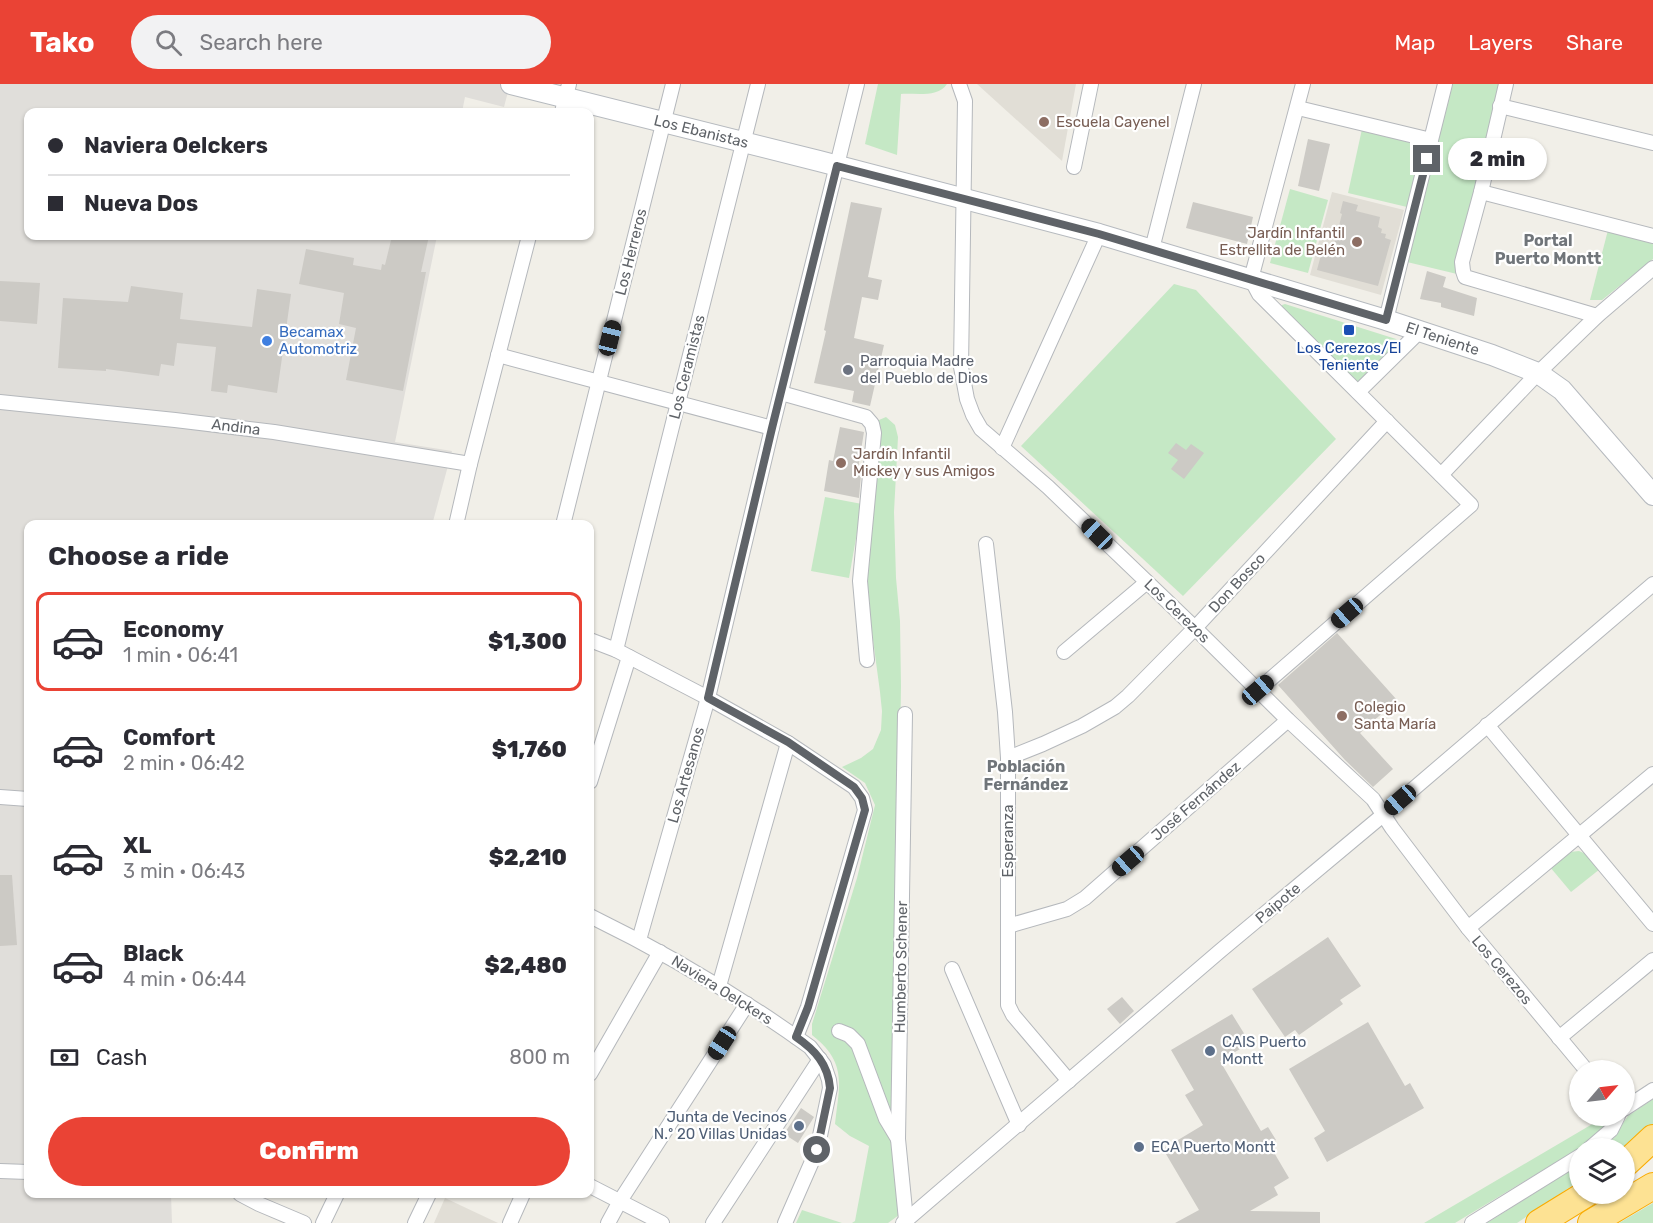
<!DOCTYPE html>
<meta charset="utf-8">
<style>
:root{--surface:#fff;--page:#f2f2f3;--text:#2b2b33;--muted:#7c7c81;--line:#e1e1e2;--accent:#ea4335}
body{margin:0;font-family:Rubik,sans-serif;background:var(--page);color:var(--text);height:100vh;display:flex;flex-direction:column;font-size:22px;white-space:nowrap}
*{box-sizing:border-box;margin:0}
p{font-size:20px;color:var(--muted)}
.icon{flex:none;width:33px;height:33px;fill:none;stroke:currentColor;stroke-width:2;stroke-linecap:round;stroke-linejoin:round}
.map{position:relative;flex:1;overflow:hidden}
.sheet{position:absolute;left:24px;top:436px;width:570px;height:678px;display:flex;flex-direction:column;background:var(--surface);border-radius:12px;box-shadow:0 2px 4px #0004}
.sheet>*{flex:none}
.banner{position:absolute;left:24px;top:24px;width:570px;height:132px;border-radius:12px;box-shadow:0 2px 4px #0004;display:grid;align-content:center;height:132px;padding:0 24px;background:var(--surface)}
.needle{width:39px;rotate:62deg}
.controls{position:absolute;left:1569px;top:976px;display:grid;gap:12px}
.controls a{display:grid;place-items:center;width:66px;height:66px;border-radius:50%;background:var(--surface);box-shadow:0 2px 4px #0004;font-size:30px}
.end{position:absolute;width:27px;height:27px;margin:-14px;border:8px solid #5f6368;background:#fff;box-shadow:0 0 0 3px #fff}
.from{border-radius:50%}
.bubble{position:absolute;height:42px;border-radius:21px;background:var(--surface);box-shadow:0 2px 4px #0004;font-size:20px;font-weight:800;line-height:42px;text-align:center}
.car{position:absolute;width:18px;height:36px;margin:-18px -9px;border-radius:8px;box-shadow:0 0 4px 2px #0007;background:linear-gradient(#222 24%,#8ab4d8 0 40%,#222 0 76%,#8ab4d8 0 86%,#222 0)}
.banner b{display:flex;align-items:center;gap:21px;height:57px;font-size:22px}
.banner b+b{border-top:2px solid var(--line)}
.banner i{width:15px;height:15px;background:var(--text)}
ul{padding:0;list-style:none}
li{display:flex;align-items:center;gap:18px;height:99px;margin:0 12px 9px;padding:0 12px;border:3px solid transparent;border-radius:12px}
li div{flex:1}
li b{display:block;font-size:22px}
li em{font-style:normal;font-weight:800}
li.current{border-color:var(--accent)}
li>.icon{width:54px;height:54px;stroke-width:1.5}
h2{padding:0 24px;font-size:27px;line-height:72px}
.pay{display:flex;align-items:center;gap:15px;height:66px;padding:0 24px;font-size:22px}
.pay p{margin-inline-start:auto}
.cta{display:flex;gap:12px;margin-top:auto;padding:12px 24px}
.cta a{flex:1;height:69px;border-radius:36px;background:var(--accent);color:#fff;font-size:24px;font-weight:800;line-height:69px;text-align:center}
header{display:flex;align-items:center;gap:36px;box-sizing:border-box;height:84px;padding:0 30px;background:var(--accent);color:#fff}
header strong{font-size:28px}
nav{display:flex;gap:33px;margin-inline-start:auto;font-size:21px}
.search{width:420px;height:54px;background:var(--page);display:flex;align-items:center;gap:15px;box-sizing:border-box;padding:0 21px;border-radius:33px;color:var(--muted);font-size:22px}
.map>svg:first-child{display:block}
.industrial{fill:#e0deda}
.education{fill:#e1ded6}
.green{fill:#c5e8c5}
.building{fill:#cccac5}
.lines{fill:none;stroke-linecap:round;stroke-linejoin:round}
.street-casing{stroke:#b5b8bc;stroke-width:16}
.secondary-casing{stroke:#b6babf;stroke-width:22}
.highway-casing{stroke:#f9ab00;stroke-width:28}
.street{stroke:#fff;stroke-width:14}
.secondary{stroke:#fff;stroke-width:20}
.highway{stroke:#fde293;stroke-width:26}
.route{stroke:#5f6368;stroke-width:8}
.education-dot{fill:#8d6e63;stroke:#fff;stroke-width:2}
.transit-dot{fill:#1a4fb4;stroke:#fff;stroke-width:2}
.shop-dot{fill:#3f7fe0;stroke:#fff;stroke-width:2}
.worship-dot{fill:#6b7280;stroke:#fff;stroke-width:2}
.service-dot{fill:#5c6f8a;stroke:#fff;stroke-width:2}
.labels{text-anchor:middle;stroke-width:4.5;stroke-linejoin:round;paint-order:stroke}
.education-label{font-size:15px;fill:#785e54;stroke:#fff;text-anchor:start}
.street-label{font-size:15px;fill:#5f6368;stroke:#fff}
.shop-label{font-size:15px;fill:#366cbe;stroke:#fff;text-anchor:start}
.transit-label{font-size:15px;fill:#164399;stroke:#fff}
.worship-label{font-size:15px;fill:#5b616d;stroke:#fff;text-anchor:start}
.service-label{font-size:15px;fill:#4e5e75;stroke:#fff;text-anchor:start}
.neighbourhood-label{font-size:16px;font-weight:bold;fill:#70757a;stroke:#fff}
</style>
<header>
<strong>Tako</strong>
<div class="search"><svg class="icon" aria-label="search" viewBox="0 0 24 24"><circle cx="10" cy="10" r="6"/><path d="M15 15l6 6"/></svg>Search here</div>
<nav><a>Map</a><a>Layers</a><a>Share</a></nav>
</header>
<div class="map">
<svg width="1653" height="1139" viewBox="0 0 1653 1139">
<rect width="100%" height="100%" fill="#f1efe8"/>
<path class="industrial" d="M0,0H510L504,23L465,13L462,28H28V152H437L395,358L452,367L432,441H28V1110H171L172,1139H0Z"/>
<g class="education">
<path d="M977,0H1076L1062,77Z"/>
<path d="M1332,108L1404,126L1381,211L1310,191Z"/>
<path d="M445,1114L498,1139H434Z"/>
</g>
<g class="green">
<path d="M878,0H947C938,14 916,9 901,10L897,71L865,60Z"/>
<path d="M1453,0H1503L1457,190L1407,178Z"/>
<path d="M1362,45L1422,60L1407,123L1348,109Z"/>
<path d="M1290,105L1328,116L1308,189L1270,179Z"/>
<path d="M1608,146L1653,157V175L1602,216H1590Z"/>
<path d="M1174,200L1196,206L1336,355L1183,512L1021,362Z"/>
<path d="M1285,220L1396,255L1399,258L1398,261L1359,299H1353L1281,225L1282,221Z"/>
<path d="M886,333L895,341L898,353L894,428L896,494L900,537L901,602L894,1035L899,1131L888,1139H852L855,1137L869,1062L850,1052L835,1040C839,1001 848,979 812,951V940L857,794L875,721L865,699L842,683L861,674L873,665L881,646L882,627L880,608L865,496L879,336Z"/>
<path d="M825,413L862,420L849,494L811,487Z"/>
<path d="M1579,767L1586,770L1600,785L1571,808L1550,783L1570,768Z"/>
<path d="M1653,1015V1044L1624,1065H1601L1616,1052L1623,1039L1628,1032Z"/>
<path d="M1606,1032H1607C1606,1048 1590,1057 1578,1065L1455,1139H1424Z"/>
<path d="M1579,1081V1097L1517,1139H1487Z"/>
<path d="M1653,1119V1139H1619Z"/>
<path d="M802,1126L842,1139H796Z"/>
</g>
<g class="building">
<path d="M1308,55L1330,60L1319,107L1298,102Z"/>
<path d="M1343,117L1358,121L1356,127L1380,133L1378,143L1382,145L1381,149L1386,150L1385,154L1391,156L1378,202L1317,186L1322,167L1332,169L1342,130L1340,129Z"/>
<path d="M851,118L882,124L868,193L882,196L878,216L862,213L854,254L884,261L870,322L852,318L854,307L814,299L826,247L824,246Z"/>
<path d="M1193,118L1253,133L1247,160L1186,144Z"/>
<path d="M392,152H429L421,188H426L403,307L346,296L356,244L339,240L344,209L299,200L306,165L354,174L353,181L381,186L382,180L385,181Z"/>
<path d="M1427,187L1446,193L1443,203L1477,214L1474,232L1441,223V219L1420,215Z"/>
<path d="M0,197L40,199L37,240L0,237Z"/>
<path d="M131,202L183,209L180,235L252,243L257,205L291,210L277,309L228,301L227,309L211,307L216,263L177,259L174,282L161,280L159,292L106,285V287L58,284L63,214L128,218Z"/>
<path d="M840,343L864,348L857,391H861L859,414L824,407L829,376L833,377Z"/>
<path d="M1176,359L1186,366L1191,360L1204,369L1184,395L1171,385L1178,376L1168,369Z"/>
<path d="M1337,549L1397,616L1360,649L1393,685L1373,703L1345,676L1278,601Z"/>
<path d="M0,791H12L17,861L0,862Z"/>
<path d="M1328,853L1361,902L1340,916L1343,920L1299,951L1295,946L1285,953L1252,905Z"/>
<path d="M1122,913L1134,927L1120,940L1107,925Z"/>
<path d="M1232,930L1250,959L1220,977L1261,1047L1268,1043L1276,1056L1269,1060L1289,1094L1274,1103L1278,1111L1250,1127L1320,1128V1139H1175L1199,1126L1163,1065L1203,1041L1185,1011L1194,1006L1171,966Z"/>
<path d="M1368,938L1405,1002L1410,999L1424,1024L1327,1078L1314,1054L1325,1047L1289,985Z"/>
<path d="M801,1024L814,1033L798,1059L784,1050Z"/>
</g>
<g class="lines">
<g class="street-casing">
<g id="street">
<path d="M959,0L965,17L961,283L967,315L973,331L981,345L1048,403L1195,544L1288,636L1373,715L1392,744L1468,844L1587,987"/>
<path d="M1506,0L1481,108L1462,178L1463,187L1465,193L1597,232"/>
<path d="M1500,22L1653,59"/>
<path d="M1298,24L1431,56"/>
<path d="M562,28L569,0"/>
<path d="M1074,83L1091,0"/>
<path d="M1481,108L1653,152"/>
<path d="M1152,165L1194,0"/>
<path d="M1386,236L1445,0"/>
<path d="M498,271L772,344"/>
<path d="M1358,308L1420,247"/>
<path d="M781,309L866,333L872,340L874,349L860,497L867,576"/>
<path d="M0,318L175,336L274,348L470,380"/>
<path d="M1002,364L1099,150"/>
<path d="M1441,391L1538,289L1597,232L1653,184"/>
<path d="M456,441L470,380L529,152"/>
<path d="M563,441L673,0"/>
<path d="M986,460L1005,628L1008,674V921L1013,931L1069,997"/>
<path d="M590,556L616,566L708,614L788,659L854,703L862,714L865,726L808,923L796,953"/>
<path d="M616,566L758,0"/>
<path d="M1064,568L1147,498"/>
<path d="M1258,606L1471,421L1259,210L1251,195L1303,0"/>
<path d="M905,630L898,1055L906,1136"/>
<path d="M1487,641L1653,840"/>
<path d="M1008,674L1043,660L1082,642L1115,623L1128,612L1195,544L1387,337"/>
<path d="M590,698L629,573"/>
<path d="M0,713L28,715"/>
<path d="M590,832C668,870 739,912 810,963L824,981L829,996L830,1004L817,1066L785,1139"/>
<path d="M1008,842L1067,825L1085,814L1288,636"/>
<path d="M1468,844L1653,690"/>
<path d="M639,856L708,614L772,344L857,0"/>
<path d="M952,885L1019,1041"/>
<path d="M719,902L788,659"/>
<path d="M839,947L849,951L858,960L886,1035L898,1055"/>
<path d="M1559,954L1653,876"/>
<path d="M590,990L660,868"/>
<path d="M1624,1025L1653,1006"/>
<path d="M1589,1065L1611,1046L1618,1032"/>
<path d="M0,1087L28,1088"/>
<path d="M590,1102L662,1139"/>
<path d="M240,1110L259,1120L304,1139"/>
<path d="M323,1139L337,1110"/>
<path d="M415,1139L429,1110"/>
<path d="M510,1139L523,1110"/>
<path d="M608,1139L620,1117L747,920"/>
<path d="M713,1139L820,975"/>
<path d="M903,1139L1220,867L1383,731L1653,500"/>
<path d="M1472,1139L1580,1072"/>
</g>
</g>
<g class="secondary-casing">
<g id="secondary">
<path id="s1" d="M511,0L819,77L1099,150L1386,236L1492,271L1538,289L1562,306L1653,411"/>
</g>
</g>
<g class="highway-casing">
<g id="highway">
<path d="M1624,1081L1653,1054"/>
<path d="M1539,1139L1586,1110"/>
<path d="M1591,1139L1653,1102"/>
</g>
</g>
<use href="#street" class="street"/>
<use href="#secondary" class="secondary"/>
<use href="#highway" class="highway"/>
</g>
<g class="lines">
<path class="route" d="M817,1066L830,1004C828,980 815,966 796,953L808,923L865,726L862,714L854,703L788,658L708,614L772,344L837,82L1099,150L1386,236L1427,75"/>
</g>
<g class="education-dot">
<circle cx="1044" cy="38" r="6"/>
<circle cx="1357" cy="158" r="6"/>
<circle cx="841" cy="379" r="6"/>
<circle cx="1342" cy="632" r="6"/>
</g>
<rect class="transit-dot" x="1343" y="240" width="12" height="12" rx="3"/>
<circle class="shop-dot" cx="267" cy="257" r="6"/>
<circle class="worship-dot" cx="848" cy="286" r="6"/>
<g class="service-dot">
<circle cx="1210" cy="967" r="6"/>
<circle cx="799" cy="1042" r="6"/>
<circle cx="1139" cy="1063" r="6"/>
</g>
<g class="labels">
<g class="education-label">
<text x="1056" y="43">Escuela Cayenel</text>
<text x="1345" y="154" text-anchor="end">Jardín Infantil<tspan x="1345" dy="17">Estrellita de Belén</tspan></text>
<text x="853" y="375">Jardín Infantil<tspan x="853" dy="17">Mickey y sus Amigos</tspan></text>
<text x="1354" y="628">Colegio<tspan x="1354" dy="17">Santa María</tspan></text>
</g>
<g class="street-label">
<text dy="5" stroke="none"><textPath href="#s1" startOffset="196">Los Ebanistas</textPath></text>
<text transform="translate(631 168) rotate(-76)" y="5">Los Herreros</text>
<text dy="5" stroke="none"><textPath href="#s1" startOffset="966">El Teniente</textPath></text>
<text transform="translate(687 283) rotate(-76)" y="5">Los Ceramistas</text>
<text transform="translate(236 343) rotate(7)" y="5">Andina</text>
<text transform="translate(1237 499) rotate(-47)" y="5">Don Bosco</text>
<text transform="translate(1177 527) rotate(44)" y="5">Los Cerezos</text>
<text transform="translate(686 691) rotate(-74)" y="5">Los Artesanos</text>
<text transform="translate(1196 717) rotate(-41)" y="5">José Fernández</text>
<text transform="translate(1008 757) rotate(-90)" y="5">Esperanza</text>
<text transform="translate(1278 819) rotate(-40)" y="5">Paipote</text>
<text transform="translate(901 883) rotate(-89)" y="5">Humberto Schener</text>
<text transform="translate(1502 886) rotate(50)" y="5">Los Cerezos</text>
<text transform="translate(722 906) rotate(32)" y="5">Naviera Oelckers</text>
</g>
<g class="shop-label">
<text x="279" y="253">Becamax<tspan x="279" dy="17">Automotriz</tspan></text>
</g>
<g class="transit-label">
<text x="1349" y="269">Los Cerezos/El<tspan x="1349" dy="17">Teniente</tspan></text>
</g>
<g class="worship-label">
<text x="860" y="282">Parroquia Madre<tspan x="860" dy="17">del Pueblo de Dios</tspan></text>
</g>
<g class="service-label">
<text x="1222" y="963">CAIS Puerto<tspan x="1222" dy="17">Montt</tspan></text>
<text x="787" y="1038" text-anchor="end">Junta de Vecinos<tspan x="787" dy="17">N.º 20 Villas Unidas</tspan></text>
<text x="1151" y="1068">ECA Puerto Montt</text>
</g>
<g class="neighbourhood-label">
<text x="1548" y="162">Portal<tspan x="1548" dy="18">Puerto Montt</tspan></text>
<text x="1026" y="688">Población<tspan x="1026" dy="18">Fernández</tspan></text>
</g>
</g>
</svg>
<div class="controls">
<a><svg class="needle" viewBox="-14 -14 28 28"><path d="M0-13l5 13h-10z" fill="#e53935"/><path d="M0 13l5-13h-10z" fill="#7c7c81"/></svg></a>
<a><svg class="icon" aria-label="layers" viewBox="0 0 24 24"><path d="M12 4l9 5-9 5-9-5zM3 14l9 5 9-5"/></svg></a>
</div>
<i class="end from" style="left:817px;top:1066px"></i>
<i class="end" style="left:1427px;top:75px"></i>
<div class="bubble" style="left:1448px;top:54px;width:99px">2 min</div>
<i class="car" style="left:610px;top:254px;rotate:14deg"></i>
<i class="car" style="left:1097px;top:450px;rotate:314deg"></i>
<i class="car" style="left:1347px;top:529px;rotate:229deg"></i>
<i class="car" style="left:1258px;top:606px;rotate:49deg"></i>
<i class="car" style="left:1400px;top:716px;rotate:229deg"></i>
<i class="car" style="left:1128px;top:777px;rotate:229deg"></i>
<i class="car" style="left:722px;top:959px;rotate:213deg"></i>
<div class="banner">
<b><i class="from"></i>Naviera Oelckers</b>
<b><i></i>Nueva Dos</b>
</div>
<section class="sheet">
<h2>Choose a ride</h2>
<ul>
<li class="current"><svg class="icon" aria-label="car" viewBox="0 0 24 24"><path d="M5 17H2v-5l4-1 3-4h7l3 4 3 1v5h-3M9 17h6M6 11h13"/><circle cx="7" cy="17" r="2"/><circle cx="17" cy="17" r="2"/></svg><div><b>Economy</b><p>1 min · 06:41</p></div><em>$1,300</em></li>
<li><svg class="icon" aria-label="car" viewBox="0 0 24 24"><path d="M5 17H2v-5l4-1 3-4h7l3 4 3 1v5h-3M9 17h6M6 11h13"/><circle cx="7" cy="17" r="2"/><circle cx="17" cy="17" r="2"/></svg><div><b>Comfort</b><p>2 min · 06:42</p></div><em>$1,760</em></li>
<li><svg class="icon" aria-label="car" viewBox="0 0 24 24"><path d="M5 17H2v-5l4-1 3-4h7l3 4 3 1v5h-3M9 17h6M6 11h13"/><circle cx="7" cy="17" r="2"/><circle cx="17" cy="17" r="2"/></svg><div><b>XL</b><p>3 min · 06:43</p></div><em>$2,210</em></li>
<li><svg class="icon" aria-label="car" viewBox="0 0 24 24"><path d="M5 17H2v-5l4-1 3-4h7l3 4 3 1v5h-3M9 17h6M6 11h13"/><circle cx="7" cy="17" r="2"/><circle cx="17" cy="17" r="2"/></svg><div><b>Black</b><p>4 min · 06:44</p></div><em>$2,480</em></li>
</ul>
<div class="pay"><svg class="icon" aria-label="cash" viewBox="0 0 24 24"><path d="M3 7h18v10H3z"/><circle cx="12" cy="12" r="2"/></svg>Cash<p>800 m</p></div>
<div class="cta"><a>Confirm</a></div>
</section>
</div>
